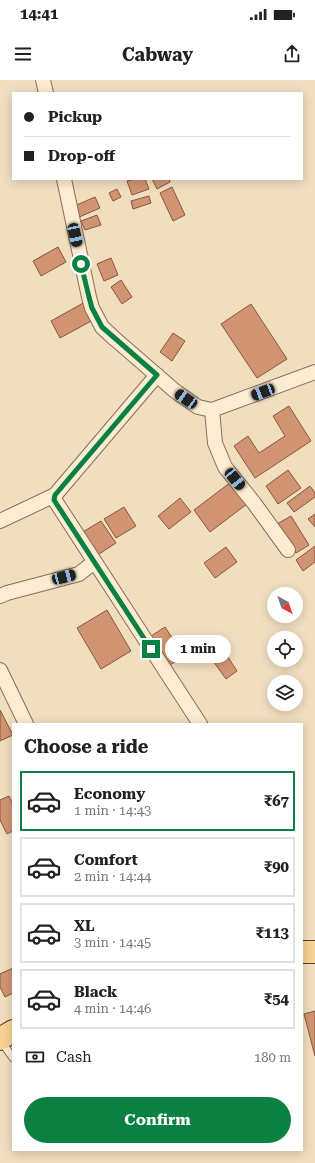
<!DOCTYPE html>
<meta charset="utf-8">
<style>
:root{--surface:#fff;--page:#f6f6f6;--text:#222;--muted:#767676;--line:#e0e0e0;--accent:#0b8043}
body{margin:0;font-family:"Roboto Serif",serif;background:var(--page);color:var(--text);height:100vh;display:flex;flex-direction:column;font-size:15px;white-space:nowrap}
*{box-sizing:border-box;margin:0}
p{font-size:13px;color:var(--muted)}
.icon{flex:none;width:22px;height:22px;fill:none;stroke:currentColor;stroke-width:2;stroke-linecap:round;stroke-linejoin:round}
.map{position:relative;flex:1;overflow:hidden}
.details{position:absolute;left:12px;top:643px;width:291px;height:428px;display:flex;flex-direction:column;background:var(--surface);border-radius:0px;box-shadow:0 2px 10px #0003}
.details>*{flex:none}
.banner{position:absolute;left:12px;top:12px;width:291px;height:88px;border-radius:0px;box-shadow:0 2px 10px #0003;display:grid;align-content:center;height:88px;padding:0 12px;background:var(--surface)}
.needle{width:26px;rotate:140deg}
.buttons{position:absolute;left:267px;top:507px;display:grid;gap:8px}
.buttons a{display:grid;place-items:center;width:36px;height:36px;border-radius:50%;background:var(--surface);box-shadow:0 2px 10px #0003;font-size:20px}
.end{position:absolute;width:18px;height:18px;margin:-9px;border:5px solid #0b8043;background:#fff;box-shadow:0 0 0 2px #fff}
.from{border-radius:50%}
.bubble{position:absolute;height:28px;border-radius:14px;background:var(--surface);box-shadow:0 2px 10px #0003;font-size:13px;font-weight:700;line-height:28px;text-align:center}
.car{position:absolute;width:12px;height:24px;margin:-12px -6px;border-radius:5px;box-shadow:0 0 3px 1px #0007;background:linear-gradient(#222 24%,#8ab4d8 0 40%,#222 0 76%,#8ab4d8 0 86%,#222 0)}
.banner b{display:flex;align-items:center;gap:14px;height:38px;font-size:15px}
.banner b+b{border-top:1px solid var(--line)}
.banner i{width:10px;height:10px;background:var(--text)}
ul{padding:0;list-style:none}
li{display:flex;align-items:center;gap:12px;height:60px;margin:0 8px 6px;padding:0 4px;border:2px solid var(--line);border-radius:0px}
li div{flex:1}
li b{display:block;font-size:15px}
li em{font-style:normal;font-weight:700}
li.active{border-color:var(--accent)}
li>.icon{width:36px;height:36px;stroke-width:1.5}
h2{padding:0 12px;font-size:18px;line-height:48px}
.pay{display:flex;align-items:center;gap:10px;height:44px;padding:0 12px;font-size:15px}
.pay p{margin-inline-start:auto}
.primary-button{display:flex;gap:8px;margin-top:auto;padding:8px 12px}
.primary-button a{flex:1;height:46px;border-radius:24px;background:var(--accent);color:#fff;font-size:16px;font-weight:700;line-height:46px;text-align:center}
.status{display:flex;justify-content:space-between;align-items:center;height:28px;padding:0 20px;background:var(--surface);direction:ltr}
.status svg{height:11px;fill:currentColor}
header{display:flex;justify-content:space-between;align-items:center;height:52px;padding:0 12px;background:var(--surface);font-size:18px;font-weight:700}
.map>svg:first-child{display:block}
.building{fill:#d19472;stroke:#8b553a}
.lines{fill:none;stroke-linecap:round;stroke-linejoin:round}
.service-casing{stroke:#8a6e56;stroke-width:9}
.minor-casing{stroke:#8a6e56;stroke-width:16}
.primary-casing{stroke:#573d2b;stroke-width:24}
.service{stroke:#fbecd2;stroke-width:7}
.minor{stroke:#fbecd2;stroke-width:14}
.primary{stroke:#f7d293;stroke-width:22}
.route{stroke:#0b8043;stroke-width:5}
</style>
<div class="status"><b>14:41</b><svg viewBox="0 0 49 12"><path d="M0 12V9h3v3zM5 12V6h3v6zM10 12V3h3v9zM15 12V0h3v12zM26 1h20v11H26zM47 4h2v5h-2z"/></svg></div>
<header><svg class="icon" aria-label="menu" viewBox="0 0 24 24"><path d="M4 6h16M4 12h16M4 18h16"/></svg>Cabway<svg class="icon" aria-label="share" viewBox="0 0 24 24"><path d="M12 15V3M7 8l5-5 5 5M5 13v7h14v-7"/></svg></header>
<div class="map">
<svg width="315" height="1083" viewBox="0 0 315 1083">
<rect width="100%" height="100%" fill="#f1debf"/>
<g class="building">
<path d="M134,99H145L149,109L132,115L127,101Z"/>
<path d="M152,99H169L170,102L157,109Z"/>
<path d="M172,107L185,135L173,141L160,113Z"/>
<path d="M117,109L121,117L113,121L109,113Z"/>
<path d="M149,116L151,123L133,129L131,121Z"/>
<path d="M95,117L100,128L77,138L72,127Z"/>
<path d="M97,135L101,145L85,150L81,141Z"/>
<path d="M58,167L66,182L41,196L33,181Z"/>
<path d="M111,178L118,195L104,201L97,184Z"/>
<path d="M121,200L132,217L122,224L111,207Z"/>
<path d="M85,222L95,239L60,258L51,241Z"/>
<path d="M251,224L287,279L257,298L221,244Z"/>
<path d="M173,253L185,261L172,281L160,272Z"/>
<path d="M289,326L311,361L255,398L234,366L248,356L259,373L285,356L273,336Z"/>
<path d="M288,390L301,408L278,424L266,406Z"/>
<path d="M231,402L247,424L210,452L194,430Z"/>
<path d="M310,406L315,413V417L294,432L287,423Z"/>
<path d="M180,418L191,432L169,449L158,436Z"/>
<path d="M124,427L136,446L116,458L104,439Z"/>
<path d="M315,434V447L308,439Z"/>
<path d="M291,436L309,465L296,473L277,444Z"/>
<path d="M101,441L116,463L96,476L81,453Z"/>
<path d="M315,466V482L303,491L296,480Z"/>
<path d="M226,467L237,482L215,498L204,483Z"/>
<path d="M107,530L131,571L101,589L77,548Z"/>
<path d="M165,547L184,576L167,587L148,558Z"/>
<path d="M220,565L237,591L226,599L208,574Z"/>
<path d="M0,630L13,655L0,661Z"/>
<path d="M9,716L13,725V751L7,754L0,740V720Z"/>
<path d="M13,888V913L5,917L0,907V894Z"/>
<path d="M315,931V976L304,934Z"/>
</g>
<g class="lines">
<g class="service-casing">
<path id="service" d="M1,961L13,978"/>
</g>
<g class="minor-casing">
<g id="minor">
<path d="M43,0L46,13"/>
<path d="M64,99L89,217L92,228L102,247L115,259L175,311L198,327L212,330L315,292"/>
<path d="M157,295L55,415L54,419L200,644"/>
<path d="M212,330L215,363L225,387L254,423L288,470"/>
<path d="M0,441L55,415"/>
<path d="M0,516L7,513L79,494L94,482"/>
<path d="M0,590L26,644"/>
</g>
</g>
<g class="primary-casing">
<g id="primary">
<path d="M302,872H315"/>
<path d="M0,959L13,951"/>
</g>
</g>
<use href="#service" class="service"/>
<use href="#minor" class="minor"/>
<use href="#primary" class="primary"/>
</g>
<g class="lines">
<path class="route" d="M81,184L89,217L92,228L102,247L157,295L55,415L54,420L151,569"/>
</g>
</svg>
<div class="buttons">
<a><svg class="needle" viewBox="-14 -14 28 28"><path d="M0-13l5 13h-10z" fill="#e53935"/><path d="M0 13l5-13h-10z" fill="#767676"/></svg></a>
<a><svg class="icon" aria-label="locate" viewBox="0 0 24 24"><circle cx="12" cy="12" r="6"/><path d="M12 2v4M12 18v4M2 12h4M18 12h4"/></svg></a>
<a><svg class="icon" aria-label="layers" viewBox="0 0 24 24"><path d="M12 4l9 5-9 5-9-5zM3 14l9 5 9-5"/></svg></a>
</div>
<i class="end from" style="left:81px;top:184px"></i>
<i class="end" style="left:151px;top:569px"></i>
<div class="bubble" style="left:165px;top:555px;width:66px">1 min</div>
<i class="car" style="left:75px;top:155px;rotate:168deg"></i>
<i class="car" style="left:263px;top:312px;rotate:249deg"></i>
<i class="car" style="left:186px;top:319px;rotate:304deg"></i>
<i class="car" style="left:235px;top:399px;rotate:141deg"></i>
<i class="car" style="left:64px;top:497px;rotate:75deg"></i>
<div class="banner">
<b><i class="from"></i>Pickup</b>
<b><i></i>Drop-off</b>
</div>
<section class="details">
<h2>Choose a ride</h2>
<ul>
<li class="active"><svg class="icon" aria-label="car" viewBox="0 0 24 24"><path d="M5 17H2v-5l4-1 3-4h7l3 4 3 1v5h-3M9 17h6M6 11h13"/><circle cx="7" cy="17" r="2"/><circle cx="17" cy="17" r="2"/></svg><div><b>Economy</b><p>1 min · 14:43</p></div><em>₹67</em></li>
<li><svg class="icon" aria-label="car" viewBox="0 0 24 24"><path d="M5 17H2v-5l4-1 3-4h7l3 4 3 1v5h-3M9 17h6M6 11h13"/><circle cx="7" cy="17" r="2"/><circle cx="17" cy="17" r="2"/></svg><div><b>Comfort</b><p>2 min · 14:44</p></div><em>₹90</em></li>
<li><svg class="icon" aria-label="car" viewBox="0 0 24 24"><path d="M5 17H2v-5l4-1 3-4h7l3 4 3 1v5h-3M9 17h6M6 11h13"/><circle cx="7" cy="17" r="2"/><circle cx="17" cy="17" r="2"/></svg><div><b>XL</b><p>3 min · 14:45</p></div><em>₹113</em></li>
<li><svg class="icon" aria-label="car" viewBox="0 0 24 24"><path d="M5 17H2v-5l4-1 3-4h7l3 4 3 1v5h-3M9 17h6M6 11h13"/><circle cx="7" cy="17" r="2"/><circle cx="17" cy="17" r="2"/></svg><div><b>Black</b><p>4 min · 14:46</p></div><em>₹54</em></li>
</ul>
<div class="pay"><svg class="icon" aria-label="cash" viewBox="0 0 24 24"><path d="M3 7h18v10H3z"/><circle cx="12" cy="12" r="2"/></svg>Cash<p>180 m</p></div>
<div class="primary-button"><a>Confirm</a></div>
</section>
</div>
